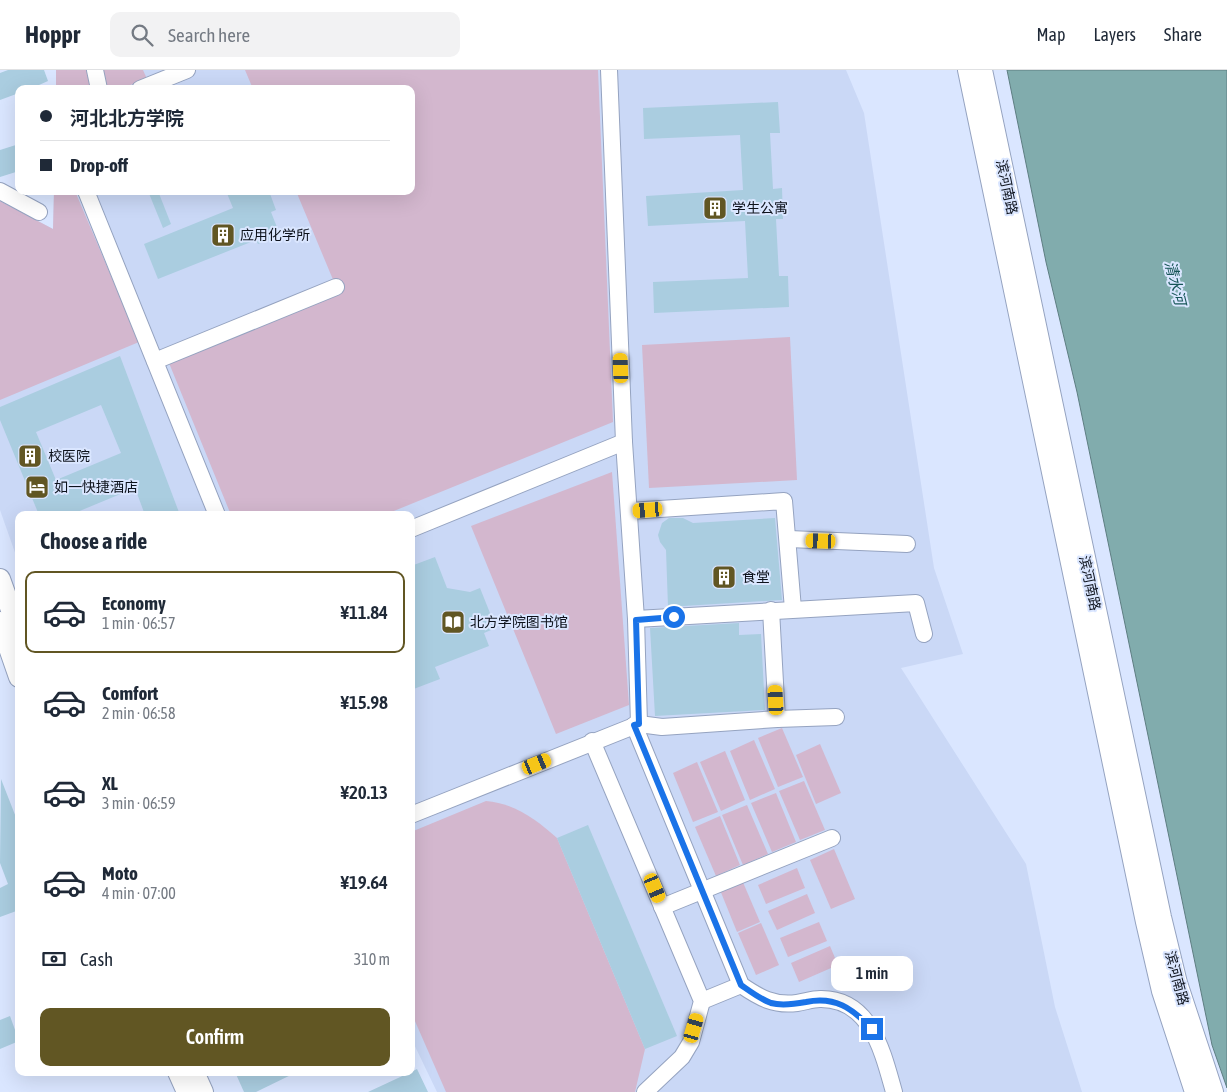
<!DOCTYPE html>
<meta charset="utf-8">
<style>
:root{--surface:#fff;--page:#f2f2f3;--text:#1f2937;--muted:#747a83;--line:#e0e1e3;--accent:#615623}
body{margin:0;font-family:"Asap Condensed","Noto Sans SC",sans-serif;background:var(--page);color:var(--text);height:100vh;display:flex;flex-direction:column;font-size:19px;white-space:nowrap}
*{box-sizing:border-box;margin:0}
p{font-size:16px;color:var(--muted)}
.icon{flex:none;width:28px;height:28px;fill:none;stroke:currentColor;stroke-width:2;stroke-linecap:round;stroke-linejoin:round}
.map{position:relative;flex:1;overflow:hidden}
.panel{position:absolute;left:15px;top:441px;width:400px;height:565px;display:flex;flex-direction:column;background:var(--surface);border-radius:10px;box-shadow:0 5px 20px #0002}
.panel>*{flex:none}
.top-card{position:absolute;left:15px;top:15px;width:400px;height:110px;border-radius:10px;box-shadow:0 5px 20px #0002;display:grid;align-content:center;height:110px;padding:0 25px;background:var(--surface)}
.end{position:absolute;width:22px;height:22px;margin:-11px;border:6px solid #1a73e8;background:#fff;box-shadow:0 0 0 2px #fff}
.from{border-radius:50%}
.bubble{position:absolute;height:35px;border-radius:10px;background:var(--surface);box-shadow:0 5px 20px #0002;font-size:16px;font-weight:600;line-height:35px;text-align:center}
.car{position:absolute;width:15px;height:30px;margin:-15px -8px;border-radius:6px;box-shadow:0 0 4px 1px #0007;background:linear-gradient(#f5c518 24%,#345 0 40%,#f5c518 0 76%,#345 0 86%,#f5c518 0)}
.top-card b{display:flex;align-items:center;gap:18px;height:48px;font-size:19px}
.top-card b+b{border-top:1px solid var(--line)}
.top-card i{width:12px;height:12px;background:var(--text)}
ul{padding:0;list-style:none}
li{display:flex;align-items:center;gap:15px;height:82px;margin:0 10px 8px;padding:0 15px;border:2px solid transparent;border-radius:10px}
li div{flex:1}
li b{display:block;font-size:19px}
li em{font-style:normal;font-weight:600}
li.selected{border-color:var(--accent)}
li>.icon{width:45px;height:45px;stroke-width:1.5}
h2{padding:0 25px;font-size:22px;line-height:60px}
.pay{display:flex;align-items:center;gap:12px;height:55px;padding:0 25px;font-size:19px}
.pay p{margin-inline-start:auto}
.cta{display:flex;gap:10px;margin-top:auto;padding:10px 25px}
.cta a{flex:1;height:58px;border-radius:10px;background:var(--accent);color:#fff;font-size:20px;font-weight:600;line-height:58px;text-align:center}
header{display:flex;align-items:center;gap:30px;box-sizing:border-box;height:70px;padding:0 25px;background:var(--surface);border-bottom:1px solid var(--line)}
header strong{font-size:24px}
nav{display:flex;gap:28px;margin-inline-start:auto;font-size:18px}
.search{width:350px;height:45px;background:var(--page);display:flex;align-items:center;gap:12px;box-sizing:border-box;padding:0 18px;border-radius:10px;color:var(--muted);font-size:19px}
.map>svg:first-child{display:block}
.built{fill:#cad8f6}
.green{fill:#d3b7ce}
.water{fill:#81acad;stroke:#5e7e82}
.building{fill:#aacde0;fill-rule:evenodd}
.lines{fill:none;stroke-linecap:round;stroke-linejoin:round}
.minor-casing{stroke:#95a3c0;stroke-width:18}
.major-casing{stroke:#95a3c0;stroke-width:22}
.minor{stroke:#fff;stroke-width:16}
.major{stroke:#fff;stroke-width:20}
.route{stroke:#1a73e8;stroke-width:6}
.labels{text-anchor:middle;stroke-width:4;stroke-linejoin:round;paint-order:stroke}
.street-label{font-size:14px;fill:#0d121c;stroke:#dae6ff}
.poi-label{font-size:14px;fill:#0d121c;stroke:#dae6ff;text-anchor:start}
.water-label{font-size:15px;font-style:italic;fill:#175557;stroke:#dae6ff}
</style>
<header>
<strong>Hoppr</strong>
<div class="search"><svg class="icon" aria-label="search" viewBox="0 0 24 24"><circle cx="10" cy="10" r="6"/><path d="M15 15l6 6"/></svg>Search here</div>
<nav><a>Map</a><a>Layers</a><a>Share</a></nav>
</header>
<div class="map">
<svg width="1227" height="1022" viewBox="0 0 1227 1022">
<rect width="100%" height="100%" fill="#dae6ff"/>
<path class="built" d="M56,0H846L864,43L934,498L963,584L901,598L1026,794L1055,937L1082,1022H437L411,968V445H19V494L0,440V131L53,159L54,121H411V19H56Z"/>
<g class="green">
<path d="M56,0H143L147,9L119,19H56Z"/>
<path d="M245,0H598L613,352L384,445H231L169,293L339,224L296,121H411V19H253Z"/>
<path d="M54,121H75L139,272L0,330V131L53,159Z"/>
<path d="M790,267L797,410L649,418L642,275Z"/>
<path d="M612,402L629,635L556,664L471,456Z"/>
<path d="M782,658L803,707L778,717L758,668Z"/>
<path d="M754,670L775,719L750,730L730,681Z"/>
<path d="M820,674L841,723L816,734L796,685Z"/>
<path d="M725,681L745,730L721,741L700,692Z"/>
<path d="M697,692L718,742L693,752L673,703Z"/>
<path d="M804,711L825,760L800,770L779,721Z"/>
<path d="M776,723L796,772L772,782L751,733Z"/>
<path d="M486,731C514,733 537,750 557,768L645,979L635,1022H446L411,942V762Z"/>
<path d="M747,735L768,784L743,795L722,745Z"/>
<path d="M720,746L740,795L716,806L695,757Z"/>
<path d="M834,779L855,829L831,839L810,790Z"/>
<path d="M797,798L805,818L766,834L758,815Z"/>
<path d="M742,810L760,852L737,862L720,820Z"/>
<path d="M807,824L815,843L777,860L768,841Z"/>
<path d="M819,852L827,871L788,887L780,868Z"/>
<path d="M761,853L779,895L756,905L738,863Z"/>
<path d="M830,876L838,895L799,912L791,893Z"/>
</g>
<path class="water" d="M1007,0H1227V1018L1212,975L1077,322L1046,192Z"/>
<g class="building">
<path d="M8,0H44L48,11L30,19H19V23L0,30V3Z"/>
<path d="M778,32L780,63H770L773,119L782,118L783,149H776L779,206H788L789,237L654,243L653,212L748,208L745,151L648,156L646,126L743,120L740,65L644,69L643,38Z"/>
<path d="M19,74V101L0,107V80Z"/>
<path d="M148,121H158L171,154L163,158Z"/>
<path d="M226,121H269L276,140L271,142L280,165L258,174L256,170L158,209L144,174L233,138Z"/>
<path d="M120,286L180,445H145L135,418L70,445H39L0,350V337ZM101,335L121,383L56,410L36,362Z"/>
<path d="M669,448H683L693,453L775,448L782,530L668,537L666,480L660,472L658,465L662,453Z"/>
<path d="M435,487L447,518L470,522L480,518L496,558L484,563L489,576L435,597L440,609L411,620V496Z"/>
<path d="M739,553V565L761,564L765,640L655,646L650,558Z"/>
<path d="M1,709L19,755V840L0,847V818L8,814L0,793Z"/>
<path d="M588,755L677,966L645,979L557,768Z"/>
<path d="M10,946L19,971L0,979V950Z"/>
<path d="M417,999L428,1022H368L411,1002Z"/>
<path d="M235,1002H297L256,1022H244Z"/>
</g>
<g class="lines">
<g class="minor-casing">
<g id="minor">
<path d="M95,0L99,19"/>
<path d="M140,19L187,0"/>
<path d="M0,121L39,142"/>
<path d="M86,121L217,445"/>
<path d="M155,291L336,217"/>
<path d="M629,441L784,431L793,539"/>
<path d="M411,459L624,372"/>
<path d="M789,469L907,474"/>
<path d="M771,540L777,649"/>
<path d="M636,549L916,533L924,564"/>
<path d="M639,654L662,657L777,649L836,647"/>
<path d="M634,655L741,915C760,928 774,936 797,933C805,932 812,929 820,929C871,928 883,983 894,1022"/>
<path d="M592,671L702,931L691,972L682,987L645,1022"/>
<path d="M411,745L639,654L636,549L624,372L609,0"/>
<path d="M662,837L832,768"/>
<path d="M702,931L741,915"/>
</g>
</g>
<g class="major-casing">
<g id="major">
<path d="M968,0L1146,852L1162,921L1195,1022"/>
<path d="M982,0L1161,847L1177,913L1213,1022"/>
<path d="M0,509L19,562"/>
<path d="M0,552L19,607"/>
<path d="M178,1002L187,1022"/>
<path d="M194,1002L203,1022"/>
</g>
</g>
<use href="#minor" class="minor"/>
<use href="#major" class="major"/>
</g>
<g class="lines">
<path class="route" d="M674,547L636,550L639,654L634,655L741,915C751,922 760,929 771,933C782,936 795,934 806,932C835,926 852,938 872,959"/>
</g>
<defs>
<g id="building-square" transform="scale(1.25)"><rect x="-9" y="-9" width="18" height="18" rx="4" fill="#615623" stroke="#dae6ff"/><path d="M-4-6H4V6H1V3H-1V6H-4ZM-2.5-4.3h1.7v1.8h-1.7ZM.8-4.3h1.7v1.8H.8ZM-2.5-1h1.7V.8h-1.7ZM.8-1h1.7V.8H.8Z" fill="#fff"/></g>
<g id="hotel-square" transform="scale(1.25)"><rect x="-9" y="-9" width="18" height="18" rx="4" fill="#615623" stroke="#dae6ff"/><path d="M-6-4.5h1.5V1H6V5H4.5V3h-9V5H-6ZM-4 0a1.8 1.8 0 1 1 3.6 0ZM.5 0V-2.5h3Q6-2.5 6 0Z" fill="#fff"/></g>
<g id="library-square" transform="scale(1.25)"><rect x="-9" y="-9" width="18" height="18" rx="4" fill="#615623" stroke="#dae6ff"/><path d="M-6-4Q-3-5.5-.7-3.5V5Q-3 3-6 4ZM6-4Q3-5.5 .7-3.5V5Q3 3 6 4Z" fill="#fff"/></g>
</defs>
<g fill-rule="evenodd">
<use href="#building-square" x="715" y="138"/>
<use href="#building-square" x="223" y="165"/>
<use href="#building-square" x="30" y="386"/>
<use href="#hotel-square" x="37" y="417"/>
<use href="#building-square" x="724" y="507"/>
<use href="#library-square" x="453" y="552"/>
</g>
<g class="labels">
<g class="street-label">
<text transform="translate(1007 117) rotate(78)" y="5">滨河南路</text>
<text transform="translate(1090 513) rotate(78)" y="5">滨河南路</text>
<text transform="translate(1177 908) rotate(75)" y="5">滨河南路</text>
</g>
<g class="poi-label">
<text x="732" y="143">学生公寓</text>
<text x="240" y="170">应用化学所</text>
<text x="48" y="391">校医院</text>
<text x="54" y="422">如一快捷酒店</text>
<text x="742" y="512">食堂</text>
<text x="470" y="557">北方学院图书馆</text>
</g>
<g class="water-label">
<text transform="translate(1175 213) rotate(76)" y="5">清水河</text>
</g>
</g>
</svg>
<i class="end from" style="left:674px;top:547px"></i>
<i class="end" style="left:872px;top:959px"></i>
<div class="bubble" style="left:831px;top:886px;width:82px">1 min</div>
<i class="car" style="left:621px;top:298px;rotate:358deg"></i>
<i class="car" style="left:648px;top:440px;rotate:266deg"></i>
<i class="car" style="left:821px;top:471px;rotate:272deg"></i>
<i class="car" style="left:776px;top:630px;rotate:357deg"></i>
<i class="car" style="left:537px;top:694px;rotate:68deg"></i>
<i class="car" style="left:655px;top:818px;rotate:157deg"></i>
<i class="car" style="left:694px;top:958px;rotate:16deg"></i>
<div class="top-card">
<b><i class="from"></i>河北北方学院</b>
<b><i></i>Drop-off</b>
</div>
<section class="panel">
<h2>Choose a ride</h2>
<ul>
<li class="selected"><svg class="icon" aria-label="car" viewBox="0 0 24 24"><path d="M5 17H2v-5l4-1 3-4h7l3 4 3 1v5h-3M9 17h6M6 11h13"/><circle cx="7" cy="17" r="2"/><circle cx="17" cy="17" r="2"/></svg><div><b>Economy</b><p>1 min · 06:57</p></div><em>¥11.84</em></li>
<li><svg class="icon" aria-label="car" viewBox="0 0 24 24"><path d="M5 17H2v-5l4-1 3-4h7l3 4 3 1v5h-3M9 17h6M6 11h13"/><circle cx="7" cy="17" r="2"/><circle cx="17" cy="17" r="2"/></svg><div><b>Comfort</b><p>2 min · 06:58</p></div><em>¥15.98</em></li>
<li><svg class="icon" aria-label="car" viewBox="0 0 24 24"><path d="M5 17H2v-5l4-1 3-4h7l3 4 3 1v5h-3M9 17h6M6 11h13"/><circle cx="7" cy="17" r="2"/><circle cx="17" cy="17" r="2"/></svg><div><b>XL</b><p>3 min · 06:59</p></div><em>¥20.13</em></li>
<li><svg class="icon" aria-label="car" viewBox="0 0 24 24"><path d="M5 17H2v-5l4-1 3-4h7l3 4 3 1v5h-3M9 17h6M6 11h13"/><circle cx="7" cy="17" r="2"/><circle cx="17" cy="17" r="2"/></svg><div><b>Moto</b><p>4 min · 07:00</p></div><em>¥19.64</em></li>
</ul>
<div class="pay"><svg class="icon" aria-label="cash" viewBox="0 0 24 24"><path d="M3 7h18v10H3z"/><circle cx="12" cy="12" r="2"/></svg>Cash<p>310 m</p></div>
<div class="cta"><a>Confirm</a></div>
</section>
</div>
